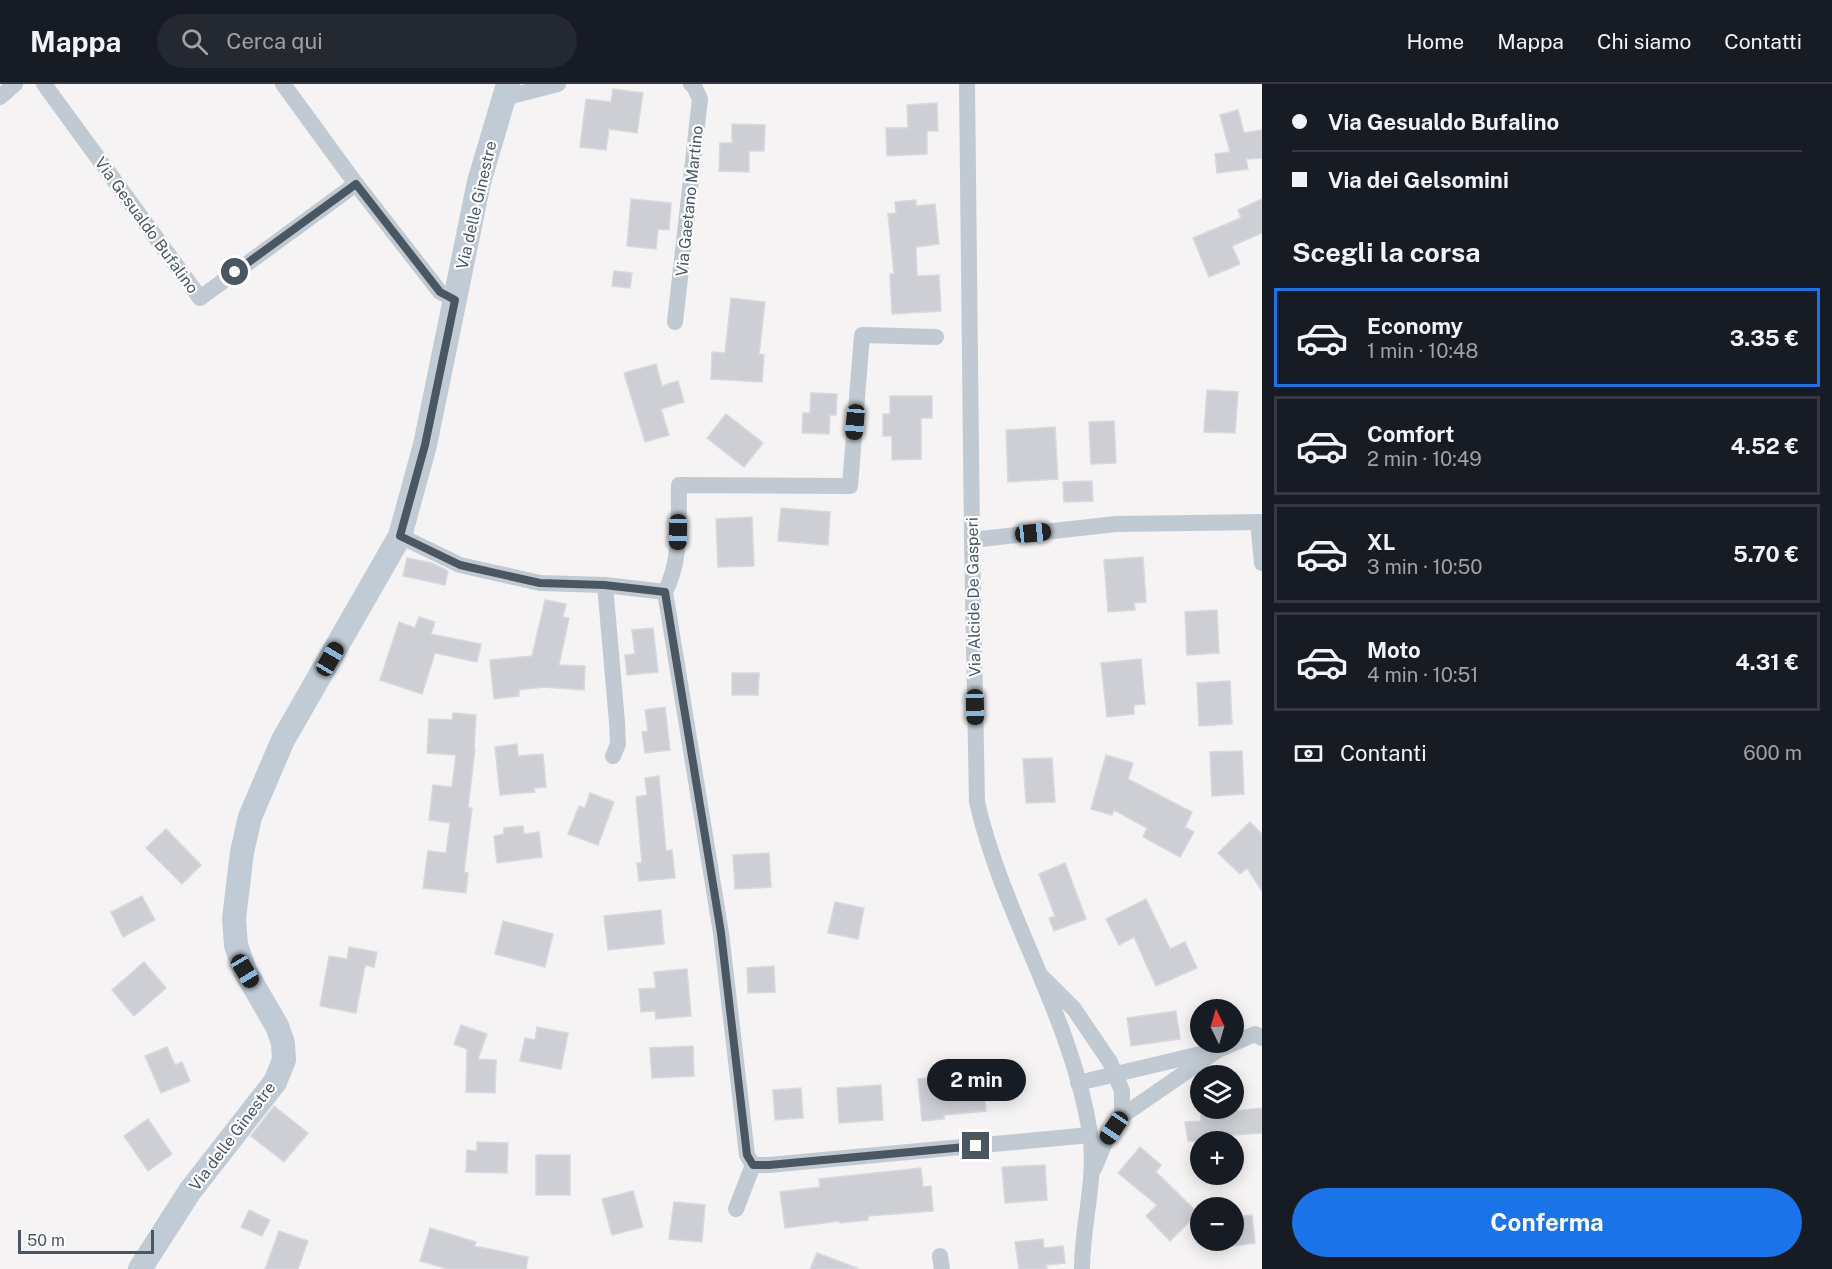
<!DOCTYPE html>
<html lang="it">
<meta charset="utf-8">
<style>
:root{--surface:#171b24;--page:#242831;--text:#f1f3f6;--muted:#9ea1a6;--line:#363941;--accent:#1a73e8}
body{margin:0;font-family:"Public Sans",sans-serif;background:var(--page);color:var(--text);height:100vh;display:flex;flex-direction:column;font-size:22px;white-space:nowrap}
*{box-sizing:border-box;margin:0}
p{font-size:20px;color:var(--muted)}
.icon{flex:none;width:33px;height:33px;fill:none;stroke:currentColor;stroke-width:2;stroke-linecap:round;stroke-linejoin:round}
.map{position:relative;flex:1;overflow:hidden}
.panel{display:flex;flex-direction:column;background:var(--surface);width:570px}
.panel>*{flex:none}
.hud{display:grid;align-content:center;height:132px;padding:0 30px;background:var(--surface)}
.needle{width:39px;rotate:355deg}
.fabs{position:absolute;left:1190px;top:915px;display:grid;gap:12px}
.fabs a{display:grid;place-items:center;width:54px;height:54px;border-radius:50%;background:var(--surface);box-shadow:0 3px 15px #0003;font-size:30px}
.scale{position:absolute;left:18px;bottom:15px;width:136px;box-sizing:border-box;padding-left:6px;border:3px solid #4a5661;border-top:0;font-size:16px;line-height:21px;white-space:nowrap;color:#4a5661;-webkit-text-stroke:4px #fff;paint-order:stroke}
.end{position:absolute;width:27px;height:27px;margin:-14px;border:8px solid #4a5661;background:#fff;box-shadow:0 0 0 3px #fff}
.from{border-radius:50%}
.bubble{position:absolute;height:42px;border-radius:21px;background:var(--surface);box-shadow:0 3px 15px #0003;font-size:20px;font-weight:700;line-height:42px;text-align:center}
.car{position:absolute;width:18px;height:36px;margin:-18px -9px;border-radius:8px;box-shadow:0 0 4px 2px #0007;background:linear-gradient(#222 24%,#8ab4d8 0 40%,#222 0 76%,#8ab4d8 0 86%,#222 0)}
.hud b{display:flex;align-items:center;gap:21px;height:57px;font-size:22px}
.hud b+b{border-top:2px solid var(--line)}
.hud i{width:15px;height:15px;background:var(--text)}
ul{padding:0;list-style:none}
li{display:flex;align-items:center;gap:18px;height:99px;margin:0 12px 9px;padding:0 18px;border:3px solid var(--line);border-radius:0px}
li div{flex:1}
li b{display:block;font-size:22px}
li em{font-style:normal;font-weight:700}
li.selected{border-color:var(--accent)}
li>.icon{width:54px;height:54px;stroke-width:1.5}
h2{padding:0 30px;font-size:27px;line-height:72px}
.pay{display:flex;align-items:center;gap:15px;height:66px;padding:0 30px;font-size:22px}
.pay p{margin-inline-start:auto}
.action{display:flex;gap:12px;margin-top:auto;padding:12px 30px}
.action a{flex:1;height:69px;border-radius:36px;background:var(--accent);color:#fff;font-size:24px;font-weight:700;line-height:69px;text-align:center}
header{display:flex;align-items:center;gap:36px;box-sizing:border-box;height:84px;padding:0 30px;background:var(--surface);border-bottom:2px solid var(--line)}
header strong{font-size:28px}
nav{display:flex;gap:33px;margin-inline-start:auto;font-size:21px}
.search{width:420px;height:54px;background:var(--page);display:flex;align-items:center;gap:15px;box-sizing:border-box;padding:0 21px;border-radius:33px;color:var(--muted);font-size:22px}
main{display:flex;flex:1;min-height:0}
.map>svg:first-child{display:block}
.building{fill:#cdcfd5;stroke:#d7d9de;stroke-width:1.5}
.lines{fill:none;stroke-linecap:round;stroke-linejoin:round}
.street{stroke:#c1cad2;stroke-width:16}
.secondary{stroke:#c1cbd6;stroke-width:24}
.route{stroke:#4a5661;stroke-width:8}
.labels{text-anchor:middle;stroke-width:4.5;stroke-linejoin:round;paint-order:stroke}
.street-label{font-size:16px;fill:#4a5661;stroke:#fff}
</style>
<header>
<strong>Mappa</strong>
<div class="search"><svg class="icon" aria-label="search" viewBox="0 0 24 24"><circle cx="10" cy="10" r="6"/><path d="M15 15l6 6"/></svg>Cerca qui</div>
<nav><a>Home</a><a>Mappa</a><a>Chi siamo</a><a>Contatti</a></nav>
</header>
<main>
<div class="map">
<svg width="1262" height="1185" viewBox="0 0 1262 1185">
<rect width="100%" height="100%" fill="#f5f3f3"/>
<g class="building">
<path d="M613,5L643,9L637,49L609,45L606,66L580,63L586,15L611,18Z"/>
<path d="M937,19L938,47H927V70L887,72L886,44H908L907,21Z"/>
<path d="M1238,26L1244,49L1262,46V74L1246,75L1248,85L1217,89L1215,70L1230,68L1220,31Z"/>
<path d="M732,40L765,41L764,67H749V88L719,87L720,59H732Z"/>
<path d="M631,115L671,119L669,146L658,145L656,165L627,162Z"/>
<path d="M1262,115V149L1232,162L1240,180L1209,193L1193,154L1241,134L1238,126Z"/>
<path d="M916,116V122L935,120L939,160L916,163L917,192L939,191L941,227L892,230L890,190H894L888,130L896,129L895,118Z"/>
<path d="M614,187L632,189L630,204L612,202Z"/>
<path d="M731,214L765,218L759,270L764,271L762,298L711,295L712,268L725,269Z"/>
<path d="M656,280L662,302L678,297L684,318L661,325L669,351L645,358L624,289Z"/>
<path d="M1207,306L1238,308L1235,349L1204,348Z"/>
<path d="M811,309L837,310L836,331H830L829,350L802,349L803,329H810Z"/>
<path d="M890,312H932V334H921V375L892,376V352H883V330H890Z"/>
<path d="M726,330L763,359L744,383L707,354Z"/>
<path d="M1114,337L1116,379L1091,380L1089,338Z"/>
<path d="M1055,343L1058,395L1008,398L1006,346Z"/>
<path d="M1092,397L1093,417L1064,418L1063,398Z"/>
<path d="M781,424L830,428L828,461L778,457Z"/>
<path d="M752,433L754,482L718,483L716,435Z"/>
<path d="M1143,473L1146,518L1134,519L1135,526L1108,528L1104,476Z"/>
<path d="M407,474L432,479L448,487L445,501L403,492Z"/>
<path d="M545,516L566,520L563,533L569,534L559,581L585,582L584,606L543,603L519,606V612L494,615L490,576L532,572Z"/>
<path d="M1217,526L1219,569L1187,571L1185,528Z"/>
<path d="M419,533L435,538L431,550L481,560L477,578L435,569L422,610L380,596L399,538L415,544Z"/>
<path d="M653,544L658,588L627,591L625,571L635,570L632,546Z"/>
<path d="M1141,575L1145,620L1134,621V630L1107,633L1101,579Z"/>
<path d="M732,589H759L758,611H732Z"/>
<path d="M1230,597L1232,640L1199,642L1197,599Z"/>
<path d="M665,623L670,666L645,669L642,648L648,647L645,626Z"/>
<path d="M453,629L476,631L474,665H475L468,724H472L464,788L468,789L466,809L423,804L428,767L446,769L450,739L429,736L433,701L452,703L456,671L427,669L429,635L452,636Z"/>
<path d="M517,660L518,672L543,670L546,703L534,704L535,708L500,711L495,663Z"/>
<path d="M1242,667L1244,710L1212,712L1210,668Z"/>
<path d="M1106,671L1133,679L1128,695L1192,728L1185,743L1194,748L1180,773L1143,753L1147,744L1114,726L1112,731L1091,725Z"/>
<path d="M1052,674L1055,718L1026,719L1023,675Z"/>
<path d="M659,692L666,767L672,766L675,794L639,797L637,779H642L636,713L647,711L645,694Z"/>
<path d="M590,709L614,718L598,761L568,750L579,722L585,724Z"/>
<path d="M1250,738L1262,750V807L1247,784L1240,790L1218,769Z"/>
<path d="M523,742L524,750L539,748L542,773L497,779L494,752L504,750V744Z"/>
<path d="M166,745L201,781L182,800L146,764Z"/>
<path d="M769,769L771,803L735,805L733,771Z"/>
<path d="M1065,779L1086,835L1054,847L1049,834L1055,832L1039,790Z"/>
<path d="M142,812L155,836L123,853L111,828Z"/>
<path d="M1146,815L1170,865L1185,858L1197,884L1156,902L1134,853L1119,861L1106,835Z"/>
<path d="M835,818L864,824L858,855L828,849Z"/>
<path d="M661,826L664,860L608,866L604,832Z"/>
<path d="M503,837L553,850L545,883L495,870Z"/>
<path d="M349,863L377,868L374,883L365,881L356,929L320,922L329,872L347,875Z"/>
<path d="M144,878L166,904L134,932L112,906Z"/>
<path d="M774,882L775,908L748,909L747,884Z"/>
<path d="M687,885L691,932L656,935L655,927L641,928L639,905L656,904L654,888Z"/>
<path d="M1176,927L1180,955L1131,962L1127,934Z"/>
<path d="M461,941L487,950L478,975L496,976L495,1009L466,1008L467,965L454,960Z"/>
<path d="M537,943L568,949L561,985L520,977L525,954L535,956Z"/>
<path d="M693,962L694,992L652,994L650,964Z"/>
<path d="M167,963L175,981L182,978L190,997L161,1009L145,972Z"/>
<path d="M962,991L963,1001L983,999L986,1027L944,1031V1035L922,1037L918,995Z"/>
<path d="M881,1001L883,1036L839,1039L837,1004Z"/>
<path d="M801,1004L803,1034L775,1036L773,1006Z"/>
<path d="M274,1022L308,1049L284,1078L251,1052Z"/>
<path d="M1262,1024V1049L1233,1051L1234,1058L1188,1057L1185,1038L1201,1037V1031Z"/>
<path d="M148,1035L172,1070L148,1087L124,1052Z"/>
<path d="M477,1058L508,1059L507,1089L466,1088L467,1066L477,1067Z"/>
<path d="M1140,1063L1161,1081L1156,1088L1198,1129L1170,1157L1146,1132L1157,1121L1118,1089Z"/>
<rect x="536" y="1071" width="34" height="40"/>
<path d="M1045,1081L1047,1116L1005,1119L1002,1083Z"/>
<path d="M921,1084L923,1103L931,1102L933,1127L868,1132V1136L840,1139V1137L785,1144L780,1108L820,1103L819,1095Z"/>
<path d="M633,1107L643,1143L612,1151L602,1115Z"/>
<path d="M674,1118L705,1121L702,1158L669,1155Z"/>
<path d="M249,1126L270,1136L262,1152L241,1143Z"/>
<path d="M1252,1131L1255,1159L1233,1162V1133Z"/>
<path d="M430,1144L476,1158L474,1162L528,1173L526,1185H448L420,1177Z"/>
<path d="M279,1147L308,1157L298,1185H265Z"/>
<path d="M1043,1155L1044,1164L1063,1162L1065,1179L1046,1181L1047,1185H1019L1015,1158Z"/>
<path d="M817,1169L857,1184L856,1185H810Z"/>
</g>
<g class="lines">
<g class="street">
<path d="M44,0L200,214L356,100"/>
<path d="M283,0L356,100L440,208L455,216"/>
<path d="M967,0L972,456L977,718C1003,832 1072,933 1090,1049C1097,1094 1082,1140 1082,1185"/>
<path d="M0,13L15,0"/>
<path d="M503,14L558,0"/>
<path d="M675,238L700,15L693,0H691"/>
<path d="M1258,438L1262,479"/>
<path d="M400,452L460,481L540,499L605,501L665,508L721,849L747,1071L753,1081H769L1090,1051"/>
<path d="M972,456L1116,440L1262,438"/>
<path d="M605,501L617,638L618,660L613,672"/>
<path d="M665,508C682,475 678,438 679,401L850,402L862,251L936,253"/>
<path d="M1043,894L1074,925L1110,978L1122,1007V1032"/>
<path d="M1078,999L1209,968"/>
<path d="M1094,1085L1106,1056L1122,1032L1218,966L1255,950L1262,954"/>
<path d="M736,1125L753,1081"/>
<path d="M940,1172L942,1185"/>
</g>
<path class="secondary" d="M140,1185L190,1107L275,998L284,976L283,959L277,942L245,887L236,861L234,835L242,768L250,733L283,656L400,452L425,361L479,98L508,0"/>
</g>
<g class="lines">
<path class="route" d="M235,188L356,100L440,208L455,216L425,361L400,452L460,481L540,499L604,501L665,508L721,849L747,1071L753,1081H769L976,1062"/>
</g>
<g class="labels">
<g class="street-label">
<text transform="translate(689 117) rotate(-84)" y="6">Via Gaetano Martino</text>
<text transform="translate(476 121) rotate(-77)" y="6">Via delle Ginestre</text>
<text transform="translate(147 141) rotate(54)" y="6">Via Gesualdo Bufalino</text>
<text transform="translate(973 513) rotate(-91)" y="6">Via Alcide De Gasperi</text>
<text transform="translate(232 1052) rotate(-53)" y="6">Via delle Ginestre</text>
</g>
</g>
</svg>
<div class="fabs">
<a><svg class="needle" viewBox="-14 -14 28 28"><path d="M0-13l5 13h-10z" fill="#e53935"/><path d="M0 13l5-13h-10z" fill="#9ea1a6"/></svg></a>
<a><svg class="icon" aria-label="layers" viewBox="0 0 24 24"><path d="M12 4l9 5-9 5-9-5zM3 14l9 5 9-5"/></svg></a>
<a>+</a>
<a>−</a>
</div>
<div class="scale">50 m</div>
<i class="end from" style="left:235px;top:188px"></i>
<i class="end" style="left:976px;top:1062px"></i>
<div class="bubble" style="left:927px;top:975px;width:99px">2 min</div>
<i class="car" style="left:855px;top:338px;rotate:185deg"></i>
<i class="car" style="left:678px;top:448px;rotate:181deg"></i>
<i class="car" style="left:1033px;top:449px;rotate:84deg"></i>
<i class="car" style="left:330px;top:575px;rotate:30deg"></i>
<i class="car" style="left:975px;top:623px;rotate:179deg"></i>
<i class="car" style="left:245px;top:887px;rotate:149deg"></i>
<i class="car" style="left:1114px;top:1044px;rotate:214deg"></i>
</div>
<section class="panel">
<div class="hud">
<b><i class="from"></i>Via Gesualdo Bufalino</b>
<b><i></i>Via dei Gelsomini</b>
</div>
<h2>Scegli la corsa</h2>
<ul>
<li class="selected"><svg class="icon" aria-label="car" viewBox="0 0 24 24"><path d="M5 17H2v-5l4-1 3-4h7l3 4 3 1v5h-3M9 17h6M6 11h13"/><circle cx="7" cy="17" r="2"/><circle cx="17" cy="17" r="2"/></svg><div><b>Economy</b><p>1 min · 10:48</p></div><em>3.35 €</em></li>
<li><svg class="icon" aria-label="car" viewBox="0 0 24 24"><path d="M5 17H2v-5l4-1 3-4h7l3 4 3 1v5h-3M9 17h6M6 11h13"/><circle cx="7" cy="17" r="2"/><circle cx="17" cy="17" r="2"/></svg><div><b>Comfort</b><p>2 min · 10:49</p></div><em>4.52 €</em></li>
<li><svg class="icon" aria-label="car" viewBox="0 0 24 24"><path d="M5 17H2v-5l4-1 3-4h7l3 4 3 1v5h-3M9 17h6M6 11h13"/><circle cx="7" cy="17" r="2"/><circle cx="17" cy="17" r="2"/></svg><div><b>XL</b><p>3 min · 10:50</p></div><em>5.70 €</em></li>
<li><svg class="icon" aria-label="car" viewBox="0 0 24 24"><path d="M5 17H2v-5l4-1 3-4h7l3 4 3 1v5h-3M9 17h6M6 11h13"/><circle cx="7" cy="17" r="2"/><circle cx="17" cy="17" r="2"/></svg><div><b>Moto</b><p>4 min · 10:51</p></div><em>4.31 €</em></li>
</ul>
<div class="pay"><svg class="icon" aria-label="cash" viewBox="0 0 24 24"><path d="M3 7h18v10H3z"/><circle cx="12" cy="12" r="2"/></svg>Contanti<p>600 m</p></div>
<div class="action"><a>Conferma</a></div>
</section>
</main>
